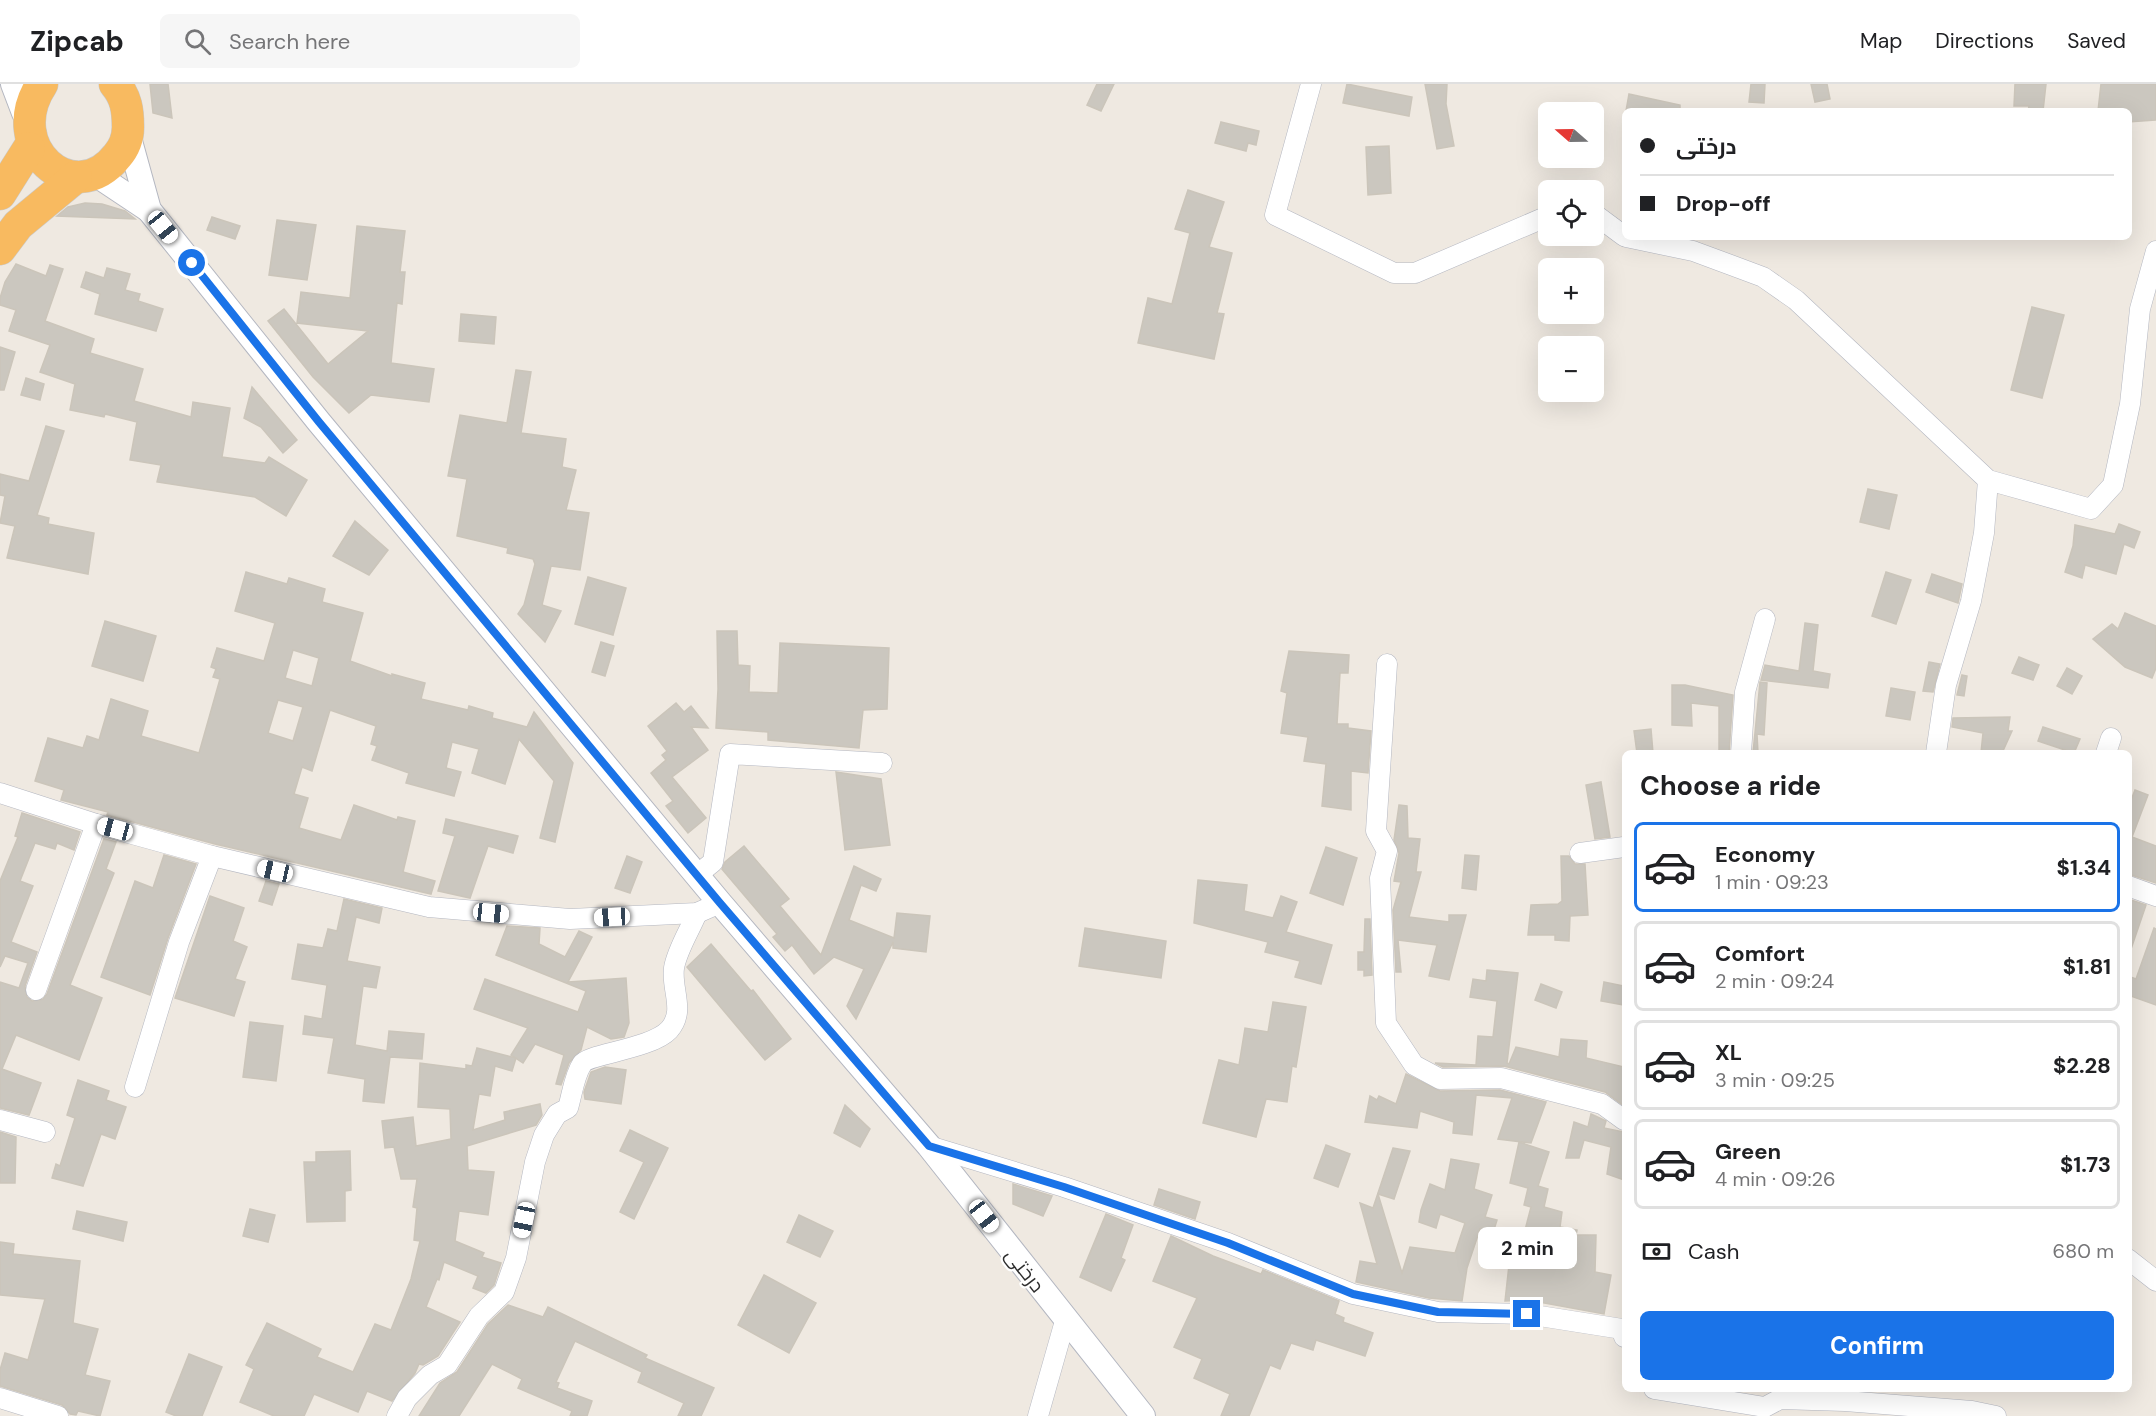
<!DOCTYPE html>
<meta charset="utf-8">
<style>
:root{--surface:#fff;--page:#f6f6f6;--text:#202124;--muted:#757577;--line:#e0e0e0;--accent:#1a73e8}
body{margin:0;font-family:"DM Sans",Cairo,sans-serif;background:var(--page);color:var(--text);height:100vh;display:flex;flex-direction:column;font-size:22px;white-space:nowrap}
*{box-sizing:border-box;margin:0}
p{font-size:20px;color:var(--muted)}
.icon{flex:none;width:33px;height:33px;fill:none;stroke:currentColor;stroke-width:2;stroke-linecap:round;stroke-linejoin:round}
.map{position:relative;flex:1;overflow:hidden}
.details{position:absolute;left:1622px;top:666px;width:510px;height:642px;display:flex;flex-direction:column;background:var(--surface);border-radius:9px;box-shadow:0 6px 24px #0002}
.details>*{flex:none}
.top-card{position:absolute;left:1622px;top:24px;width:510px;height:132px;border-radius:9px;box-shadow:0 6px 24px #0002;display:grid;align-content:center;height:132px;padding:0 18px;background:var(--surface)}
.needle{width:39px;rotate:290deg}
.buttons{position:absolute;left:1538px;top:18px;display:grid;gap:12px}
.buttons a{display:grid;place-items:center;width:66px;height:66px;border-radius:9px;background:var(--surface);box-shadow:0 6px 24px #0002;font-size:30px}
.end{position:absolute;width:27px;height:27px;margin:-14px;border:8px solid #1a73e8;background:#fff;box-shadow:0 0 0 3px #fff}
.from{border-radius:50%}
.bubble{position:absolute;height:42px;border-radius:9px;background:var(--surface);box-shadow:0 6px 24px #0002;font-size:20px;font-weight:700;line-height:42px;text-align:center}
.car{position:absolute;width:18px;height:36px;margin:-18px -9px;border-radius:8px;box-shadow:0 0 4px 2px #0007;background:linear-gradient(#fff 24%,#345 0 40%,#fff 0 76%,#345 0 86%,#fff 0)}
.top-card b{display:flex;align-items:center;gap:21px;height:57px;font-size:22px}
.top-card b+b{border-top:2px solid var(--line)}
.top-card i{width:15px;height:15px;background:var(--text)}
ul{padding:0;list-style:none}
li{display:flex;align-items:center;gap:18px;height:90px;margin:0 12px 9px;padding:0 6px;border:3px solid var(--line);border-radius:9px}
li div{flex:1}
li b{display:block;font-size:22px}
li em{font-style:normal;font-weight:700}
li.selected{border-color:var(--accent)}
li>.icon{width:54px;height:54px;stroke-width:1.5}
h2{padding:0 18px;font-size:27px;line-height:72px}
.pay{display:flex;align-items:center;gap:15px;height:66px;padding:0 18px;font-size:22px}
.pay p{margin-inline-start:auto}
.button{display:flex;gap:12px;margin-top:auto;padding:12px 18px}
.button a{flex:1;height:69px;border-radius:9px;background:var(--accent);color:#fff;font-size:24px;font-weight:700;line-height:69px;text-align:center}
header{display:flex;align-items:center;gap:36px;box-sizing:border-box;height:84px;padding:0 30px;background:var(--surface);border-bottom:2px solid var(--line)}
header strong{font-size:28px}
nav{display:flex;gap:33px;margin-inline-start:auto;font-size:21px}
.search{width:420px;height:54px;background:var(--page);display:flex;align-items:center;gap:15px;box-sizing:border-box;padding:0 21px;border-radius:9px;color:var(--muted);font-size:22px}
.map>svg:first-child{display:block}
.building{fill:#cbc7bf;stroke:#cbc5ba;stroke-width:1.5;fill-rule:evenodd}
.lines{fill:none;stroke-linecap:round;stroke-linejoin:round}
.minor-casing{stroke:#b4b7c1;stroke-width:21}
.tertiary-casing{stroke:#b4b7c1;stroke-width:26}
.trunk-casing{stroke:#c9c9c9;stroke-width:33}
.minor{stroke:#fff;stroke-width:20}
.tertiary{stroke:#fff;stroke-width:24}
.trunk{stroke:#f8ba60;stroke-width:32}
.route{stroke:#1a73e8;stroke-width:8}
.labels{text-anchor:middle;stroke-width:4.5;stroke-linejoin:round;paint-order:stroke}
.street-label{font-size:20px;fill:#2e2e2e;stroke:#fff}
</style>
<header>
<strong>Zipcab</strong>
<div class="search"><svg class="icon" aria-label="search" viewBox="0 0 24 24"><circle cx="10" cy="10" r="6"/><path d="M15 15l6 6"/></svg>Search here</div>
<nav><a>Map</a><a>Directions</a><a>Saved</a></nav>
</header>
<div class="map">
<svg width="2156" height="1332" viewBox="0 0 2156 1332">
<rect width="100%" height="100%" fill="#efe9e1"/>
<g class="building">
<path d="M150,0H168L172,34L153,29Z"/>
<path d="M1097,0H1114L1101,27L1087,21Z"/>
<path d="M1347,0L1412,13L1409,32L1343,19Z"/>
<path d="M1425,0H1447L1446,20L1454,62L1437,65Z"/>
<path d="M1751,0H1765L1764,19L1749,18Z"/>
<path d="M1811,0H1827L1830,15L1815,18Z"/>
<path d="M2015,0H2046L2043,27H2028L2029,22H2014Z"/>
<path d="M2101,0H2156V36L2128,38V27H2098Z"/>
<path d="M1629,10L1680,21V27H1626Z"/>
<path d="M1221,38L1259,47L1256,61L1248,59L1246,67L1215,59Z"/>
<path d="M1389,62L1391,109L1368,111L1366,63Z"/>
<path d="M1188,106L1224,118L1209,163L1232,169L1217,229L1224,230L1214,275L1138,259L1148,214L1172,220L1190,149L1175,145Z"/>
<path d="M85,119L102,120L125,127L135,135L57,132L68,123Z"/>
<path d="M212,133L240,142L235,155L207,146Z"/>
<path d="M277,136L316,141L307,196L269,191Z"/>
<path d="M357,142L405,147L400,188H405L402,220L397,219L391,279L434,285L429,318L371,311L349,329L313,293L268,237L284,225L328,280L368,247L297,239L301,208L350,214Z"/>
<path d="M16,180L46,192L50,181L63,185L45,237L94,255L90,269L143,285L134,317L191,333L193,318L230,324L222,373L265,379L269,373L307,396L286,432L255,413L157,398L161,381L130,376L137,338L105,330L104,333L70,326L75,300L40,288L50,261L9,247L16,226L0,221V214L5,198Z"/>
<path d="M107,184L130,190L125,206L140,210L138,217L163,225L156,247L95,230L100,210L81,203L86,188L104,194Z"/>
<path d="M2032,223L2064,231L2042,314L2011,306Z"/>
<path d="M461,230L496,233L494,260L459,257Z"/>
<path d="M0,263L15,268L4,306H0Z"/>
<path d="M516,286L531,288L521,349L566,355L562,383L576,386L566,426L589,429L580,486L551,482L542,521L561,527L545,558L518,530L524,521L535,480L533,475L507,469L508,464L457,452L467,395L448,392L460,331L507,339Z"/>
<path d="M26,294L44,300L40,316L21,311Z"/>
<path d="M252,303L297,356L283,369L261,343L244,334Z"/>
<path d="M46,342L64,347L37,431L49,434L48,440L94,449L88,490L7,474L15,442L0,439L5,412L0,411V390L29,397Z"/>
<path d="M1868,405L1897,411L1889,445L1860,438Z"/>
<path d="M355,437L388,466L369,491L333,472Z"/>
<path d="M2119,440L2140,448L2134,464L2124,460L2116,490L2085,481L2082,494L2065,488L2073,462L2075,441L2115,450Z"/>
<path d="M246,488L287,500L289,494L325,505L322,518L363,529L350,577L392,592V590L425,599L421,615L468,626L469,622L493,629L492,634L527,643L534,628L573,679L555,758L540,754L554,697L519,655L505,700L472,689L479,665L452,658L446,684L461,688L454,712L406,699L409,689L372,676L377,662L371,660L376,642L330,626L312,687L302,683L294,710L308,714L299,744L341,756L354,721L397,736L398,733L415,737L403,788L435,797L431,810L215,760L107,731L108,728L61,716L64,706L35,697L48,654L83,664L87,652L99,656L111,615L148,627L141,652L199,669L220,595L213,593L216,585L211,583L217,564L264,577L275,539L235,527ZM293,566L319,574L312,602L285,594ZM278,616L303,623L293,657L268,649Z"/>
<path d="M1886,488L1911,496L1896,540L1872,532Z"/>
<path d="M1932,490L1962,500L1958,519L1926,508Z"/>
<path d="M588,493L626,504L613,551L575,540Z"/>
<path d="M2125,529L2156,542V584L2152,594L2125,583L2093,555L2112,540L2118,545Z"/>
<path d="M105,537L156,552L143,597L92,582Z"/>
<path d="M1805,539L1818,541L1813,587L1830,590L1828,604L1761,596L1765,581L1799,587Z"/>
<path d="M717,547H737L738,581L750,582L749,608L778,609L780,559L889,564L887,625L863,626L859,664L768,656V648L716,644L718,605Z"/>
<path d="M601,558L614,562L605,592L592,588Z"/>
<path d="M1289,567L1349,571L1348,589H1340L1337,640H1348V644L1371,647L1368,689L1351,687V726L1322,722L1326,680L1304,677L1308,653L1281,649L1287,609L1281,607Z"/>
<path d="M2019,573L2039,581L2033,596L2012,589Z"/>
<path d="M1929,578L1940,580L1933,608L1923,607Z"/>
<path d="M2067,584L2082,592L2072,610L2057,602Z"/>
<path d="M1962,591L1967,592L1964,612L1957,611Z"/>
<path d="M1760,598L1767,599L1764,651L1757,650L1758,669H1753Z"/>
<path d="M1672,601H1685L1733,611L1729,669H1719V622L1691,619L1692,642L1672,641Z"/>
<path d="M1891,604L1915,608L1910,636L1886,632Z"/>
<path d="M676,619L684,628L691,622L708,644L691,643L708,666L672,693L706,734L688,749L666,722L673,717L651,689L666,676L662,671L667,667L648,642Z"/>
<path d="M2010,633L2008,647H2012L2002,669H1981L1983,649L1952,643L1953,634Z"/>
<path d="M2043,643L2080,655L2074,669L2038,657Z"/>
<path d="M1651,645L1653,669H1637L1634,647Z"/>
<path d="M836,688L881,695L890,761L845,766Z"/>
<path d="M1601,698L1610,753L1595,755L1586,701Z"/>
<path d="M2135,706L2148,711L2132,753L2156,762V799L2128,790V724Z"/>
<path d="M1399,721L1407,722L1408,754L1420,755L1416,788H1421L1409,833L1449,838V831H1466L1449,896L1429,892L1437,861L1398,856L1401,888H1396L1393,826L1401,798L1394,797L1399,769L1394,756Z"/>
<path d="M22,729L80,748L74,766L57,759L55,765L35,759L20,797L33,802L11,858L37,868L25,902L27,913L32,917L43,915L47,910L104,755L116,758L106,785L114,789L70,901L102,914L79,976L16,951L2,985L41,999L29,1031L0,1024V898L19,904L28,879L5,872L0,883V797L18,753L15,752Z"/>
<path d="M446,735L518,752L513,769L488,762L470,814L438,807L455,752L443,749Z"/>
<path d="M744,762L789,815L780,822L821,871L854,782L881,795L876,807L861,801L849,836L894,854L897,829L930,832L926,868L893,864V858L856,935L847,922L864,885L834,873L814,890L792,861L785,867L773,853L777,850L722,785L725,778Z"/>
<path d="M1326,763L1357,774L1343,821L1310,809Z"/>
<path d="M164,771L196,780L168,854L150,911L101,893L135,797L153,804Z"/>
<path d="M1465,771L1479,772L1476,806L1462,804Z"/>
<path d="M627,772L642,778L630,809L615,804Z"/>
<path d="M1561,772H1569L1575,780H1585L1588,831L1570,832L1569,857L1555,856V851H1528L1531,821L1558,820L1562,817Z"/>
<path d="M1198,796L1247,801L1244,827L1273,834L1281,812L1297,818L1286,848L1332,861L1321,900L1295,893L1300,877L1265,868L1268,858L1194,839Z"/>
<path d="M266,797L279,800L272,821L259,817Z"/>
<path d="M210,812L244,824L233,857L247,863L235,895L245,898L234,932L175,914Z"/>
<path d="M344,815L382,824L379,839L356,833L347,877L380,883L376,904L363,902L355,961L387,967L389,947L424,950L422,975L390,973L384,1019L363,1017L365,995L328,989L334,954L303,950L305,932L322,935L327,901L292,895L298,860L323,864L328,845L337,847Z"/>
<path d="M2128,815L2146,821L2131,865L2128,864Z"/>
<path d="M1365,835H1370L1372,891L1364,892V886H1358V868H1364Z"/>
<path d="M507,842L540,844L539,860L565,873L579,847L592,853L568,898L626,894L629,939L624,953L611,955L587,943L581,966L569,979L561,1001L556,1000L564,971L535,960L523,979L511,971L528,944L474,925L485,895L578,928L586,907L496,871Z"/>
<path d="M1085,844L1166,857L1161,894L1079,882Z"/>
<path d="M2154,844L2156,845V921L2128,911V892L2136,895Z"/>
<path d="M711,860L751,907L753,906L791,955L765,976L687,883Z"/>
<path d="M1487,886L1518,889L1507,979L1509,980L1516,963L1559,973L1561,955L1587,957L1586,974L1624,983V1022L1605,1008L1504,982L1443,983L1435,979L1476,981L1478,952L1493,953L1497,917L1470,913L1473,895L1486,897Z"/>
<path d="M1604,898L1624,902V921L1601,917Z"/>
<path d="M1541,900L1562,908L1556,924L1535,916Z"/>
<path d="M1273,918L1306,923L1296,983L1292,982L1287,1018L1266,1015L1256,1053L1203,1039L1219,976L1239,981L1245,944L1268,948Z"/>
<path d="M250,938L283,942L276,997L243,993Z"/>
<path d="M477,964L516,974L512,987L495,982L490,1012L479,1010L473,1046L505,1036L504,1028L540,1020L542,1031L536,1041L467,1062L468,1086L494,1088L488,1131L459,1127L455,1157L484,1169L482,1173L501,1179L494,1201L486,1209L473,1204L478,1192L444,1178L439,1196L437,1195L426,1223L460,1238L438,1272L423,1281L419,1280L415,1289L392,1317L367,1307L358,1328L314,1310L304,1332H274L240,1318L254,1285L246,1281L267,1239L321,1265L317,1273L353,1288L375,1240L391,1246L411,1195L420,1157L414,1156L417,1124L413,1123L417,1095H401L394,1063L385,1064L382,1037L413,1033L416,1062L451,1055L450,1025L418,1023L420,979L466,985V981L472,982Z"/>
<path d="M605,983L626,986L621,1020L585,1015L584,1008L591,988Z"/>
<path d="M1406,990L1440,1007L1500,1006L1546,1018L1531,1059L1498,1055L1512,1014L1476,1011L1472,1051L1453,1049L1454,1038L1420,1027L1417,1044L1365,1038L1370,1012L1377,1016L1379,1012L1396,1020Z"/>
<path d="M78,996L109,1007L106,1016L126,1023L115,1055L101,1050L83,1102L52,1094L56,1080L60,1082L75,1034L67,1031Z"/>
<path d="M845,1021L870,1045L860,1063L834,1049Z"/>
<path d="M1591,1030L1606,1037L1604,1044L1624,1048V1096L1607,1090L1611,1063L1584,1056L1579,1074H1566L1574,1038L1588,1043Z"/>
<path d="M630,1046L668,1064L634,1135L620,1128L644,1078L620,1067Z"/>
<path d="M0,1048L16,1053L15,1099H0Z"/>
<path d="M1519,1058L1549,1068L1538,1102L1548,1105L1544,1123L1562,1128L1560,1143L1577,1146L1576,1151H1596L1595,1188L1611,1191L1604,1230L1528,1216L1505,1217L1509,1181L1502,1180L1506,1152L1523,1154L1531,1123L1524,1121L1528,1104L1510,1099Z"/>
<path d="M1326,1061L1350,1070L1338,1103L1314,1094Z"/>
<path d="M1393,1064L1410,1067L1394,1115L1378,1110L1402,1189L1410,1163L1455,1169L1465,1139L1440,1130L1436,1144L1419,1138L1421,1126L1430,1100L1445,1106L1451,1075L1479,1080L1474,1105L1492,1111L1485,1133L1497,1136L1493,1149L1480,1145L1467,1184L1462,1217L1429,1214L1356,1198L1360,1177L1377,1180L1360,1119L1373,1124Z"/>
<path d="M350,1067L351,1106L345,1107V1137L307,1138L304,1078H316V1068Z"/>
<path d="M1013,1100L1052,1112L1043,1132L1013,1120Z"/>
<path d="M1159,1105L1200,1118L1195,1135L1154,1121Z"/>
<path d="M250,1125L275,1131L268,1158L243,1152Z"/>
<path d="M77,1127L127,1138L123,1157L73,1145Z"/>
<path d="M1106,1130L1133,1141L1121,1174L1125,1176L1111,1207L1080,1193Z"/>
<path d="M799,1131L833,1147L820,1173L787,1158Z"/>
<path d="M1171,1152L1213,1172L1261,1190L1263,1186L1339,1217L1335,1230L1344,1234L1343,1238L1373,1249L1365,1272L1316,1256L1313,1266L1291,1259L1280,1285L1270,1281L1249,1332H1221L1230,1310L1194,1294L1202,1275L1174,1263L1197,1214L1153,1197Z"/>
<path d="M0,1158L14,1160L13,1170L80,1177L73,1239L98,1245L85,1291L110,1297L100,1332L78,1327L76,1331L70,1330L62,1321L0,1302V1286L5,1269L28,1276L45,1215L0,1211Z"/>
<path d="M764,1191L816,1219L789,1269L738,1241Z"/>
<path d="M508,1221L543,1233L548,1223L647,1271L645,1274L714,1304L701,1332H678L684,1319L638,1298L642,1288L575,1257L556,1298L559,1299L557,1304L592,1317L587,1332H570L572,1327L518,1304L522,1295L492,1280L459,1332H419L440,1299L457,1288L488,1240Z"/>
<path d="M189,1270L222,1283L202,1332H176L166,1328Z"/>
</g>
<g class="lines">
<g class="minor-casing">
<g id="minor">
<path d="M1311,0L1275,131L1394,189H1415L1548,132"/>
<path d="M1593,129L1624,152"/>
<path d="M1626,153L1693,167L1763,193L1796,216L1988,396L2091,425L2113,401L2130,320L2140,225L2156,167"/>
<path d="M1387,580L1376,747L1387,767L1380,794L1386,939L1414,981L1440,995L1501,994L1602,1020L1624,1036"/>
<path d="M1741,669L1745,608L1765,535"/>
<path d="M1936,669L1946,601L1971,517L1984,449L1988,396"/>
<path d="M2106,669L2111,654"/>
<path d="M0,709L96,740L212,772L429,823L570,835L697,829L720,819"/>
<path d="M1580,769L1624,763"/>
<path d="M697,791L713,778L730,670L882,679"/>
<path d="M2128,802L2156,812"/>
<path d="M36,906L96,740"/>
<path d="M135,1003L179,858L212,772"/>
<path d="M0,1036L45,1048"/>
<path d="M929,1062L1064,1103L1228,1159L1353,1210L1438,1228L1527,1230L1622,1245L1624,1253"/>
<path d="M2128,1175L2156,1197"/>
<path d="M1654,1305L1765,1323L1780,1315L1845,1317L1972,1327L1996,1332"/>
<path d="M0,1314L58,1332"/>
<path d="M397,1332L407,1314L430,1291L447,1281L479,1232L504,1208L516,1174L535,1078L544,1051L557,1030L568,1024C572,1011 574,992 582,980C588,970 651,965 669,946C686,927 671,906 674,884C677,866 690,846 697,829"/>
<path d="M1038,1332L1065,1237"/>
</g>
</g>
<g class="tertiary-casing">
<g id="tertiary">
<path d="M13,0L24,29"/>
<path d="M128,50L149,126L319,338L720,819L929,1062L1143,1332"/>
<path d="M95,90L149,126"/>
</g>
</g>
<g class="trunk-casing">
<g id="trunk">
<path d="M42,0C0,63 74,127 117,72C124,64 128,54 128,43C128,26 126,13 115,0"/>
<path d="M0,110L29,64"/>
<path d="M0,165L18,141L76,93"/>
</g>
</g>
<use href="#minor" class="minor"/>
<use href="#tertiary" class="tertiary"/>
<use href="#trunk" class="trunk"/>
</g>
<g class="lines">
<path class="route" d="M192,179L319,338L720,819L929,1062L1064,1103L1228,1159L1353,1210L1438,1228L1527,1230"/>
</g>
<g class="labels">
<g class="street-label">
<text transform="translate(1025 1186) rotate(52)" y="7">درختی</text>
</g>
</g>
</svg>
<div class="buttons">
<a><svg class="needle" viewBox="-14 -14 28 28"><path d="M0-13l5 13h-10z" fill="#e53935"/><path d="M0 13l5-13h-10z" fill="#757577"/></svg></a>
<a><svg class="icon" aria-label="locate" viewBox="0 0 24 24"><circle cx="12" cy="12" r="6"/><path d="M12 2v4M12 18v4M2 12h4M18 12h4"/></svg></a>
<a>+</a>
<a>−</a>
</div>
<i class="end from" style="left:192px;top:179px"></i>
<i class="end" style="left:1527px;top:1230px"></i>
<div class="bubble" style="left:1478px;top:1143px;width:99px">2 min</div>
<i class="car" style="left:163px;top:143px;rotate:141deg"></i>
<i class="car" style="left:115px;top:745px;rotate:285deg"></i>
<i class="car" style="left:275px;top:787px;rotate:283deg"></i>
<i class="car" style="left:491px;top:829px;rotate:96deg"></i>
<i class="car" style="left:612px;top:833px;rotate:267deg"></i>
<i class="car" style="left:984px;top:1132px;rotate:142deg"></i>
<i class="car" style="left:524px;top:1136px;rotate:192deg"></i>
<div class="top-card">
<b><i class="from"></i>درختی</b>
<b><i></i>Drop-off</b>
</div>
<section class="details">
<h2>Choose a ride</h2>
<ul>
<li class="selected"><svg class="icon" aria-label="car" viewBox="0 0 24 24"><path d="M5 17H2v-5l4-1 3-4h7l3 4 3 1v5h-3M9 17h6M6 11h13"/><circle cx="7" cy="17" r="2"/><circle cx="17" cy="17" r="2"/></svg><div><b>Economy</b><p>1 min · 09:23</p></div><em>$1.34</em></li>
<li><svg class="icon" aria-label="car" viewBox="0 0 24 24"><path d="M5 17H2v-5l4-1 3-4h7l3 4 3 1v5h-3M9 17h6M6 11h13"/><circle cx="7" cy="17" r="2"/><circle cx="17" cy="17" r="2"/></svg><div><b>Comfort</b><p>2 min · 09:24</p></div><em>$1.81</em></li>
<li><svg class="icon" aria-label="car" viewBox="0 0 24 24"><path d="M5 17H2v-5l4-1 3-4h7l3 4 3 1v5h-3M9 17h6M6 11h13"/><circle cx="7" cy="17" r="2"/><circle cx="17" cy="17" r="2"/></svg><div><b>XL</b><p>3 min · 09:25</p></div><em>$2.28</em></li>
<li><svg class="icon" aria-label="car" viewBox="0 0 24 24"><path d="M5 17H2v-5l4-1 3-4h7l3 4 3 1v5h-3M9 17h6M6 11h13"/><circle cx="7" cy="17" r="2"/><circle cx="17" cy="17" r="2"/></svg><div><b>Green</b><p>4 min · 09:26</p></div><em>$1.73</em></li>
</ul>
<div class="pay"><svg class="icon" aria-label="cash" viewBox="0 0 24 24"><path d="M3 7h18v10H3z"/><circle cx="12" cy="12" r="2"/></svg>Cash<p>680 m</p></div>
<div class="button"><a>Confirm</a></div>
</section>
</div>
